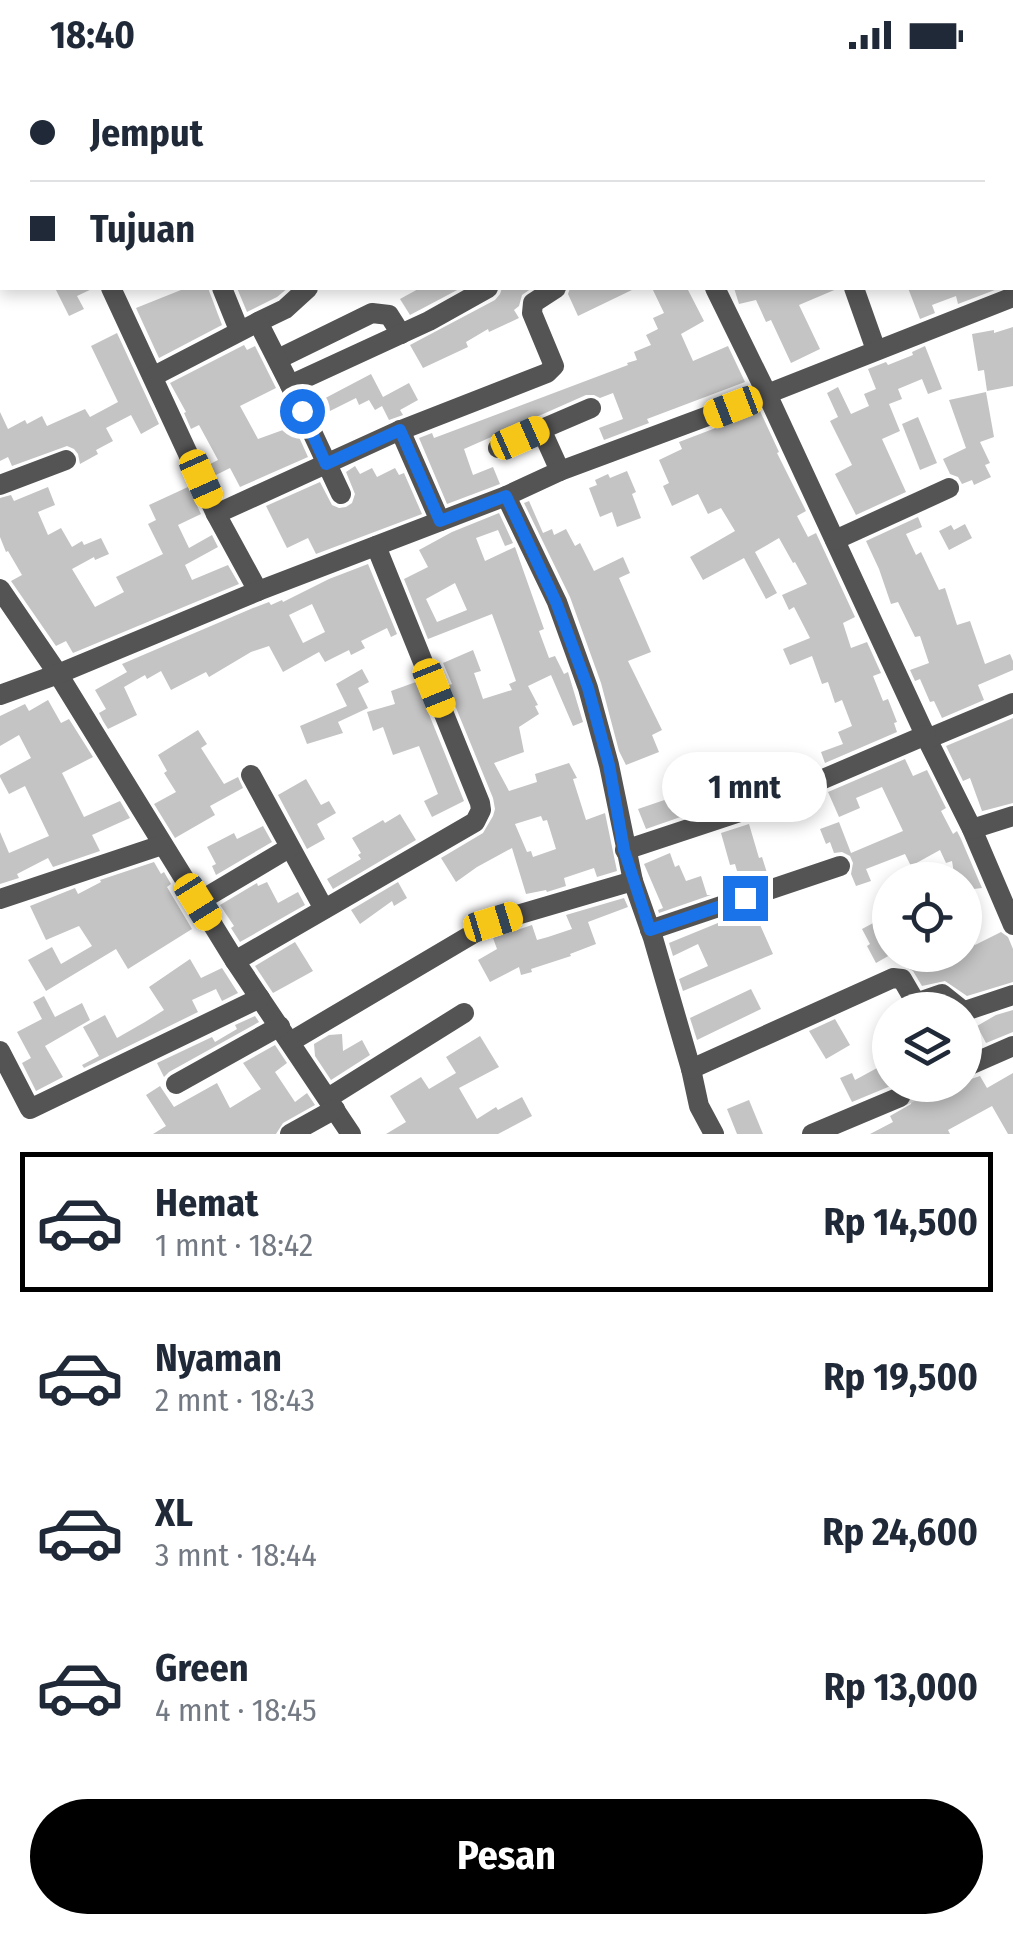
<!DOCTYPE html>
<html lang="id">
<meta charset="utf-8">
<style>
:root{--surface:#fff;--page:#f6f6f7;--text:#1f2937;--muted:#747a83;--line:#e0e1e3;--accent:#000}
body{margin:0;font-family:"Fira Sans Condensed",sans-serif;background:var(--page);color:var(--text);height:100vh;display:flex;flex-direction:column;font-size:38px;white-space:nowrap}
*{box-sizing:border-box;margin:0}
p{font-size:32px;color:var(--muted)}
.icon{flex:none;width:55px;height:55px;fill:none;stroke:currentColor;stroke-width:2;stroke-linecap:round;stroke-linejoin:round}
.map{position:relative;height:1064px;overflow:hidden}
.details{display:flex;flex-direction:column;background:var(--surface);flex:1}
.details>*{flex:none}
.guide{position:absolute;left:0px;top:0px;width:1015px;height:220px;box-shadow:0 5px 15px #0003;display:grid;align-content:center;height:220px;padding:0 30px;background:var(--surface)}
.tools{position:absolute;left:872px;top:792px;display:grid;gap:20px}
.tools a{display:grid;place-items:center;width:110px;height:110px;border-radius:50%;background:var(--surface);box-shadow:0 5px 15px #0003;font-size:50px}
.end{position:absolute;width:45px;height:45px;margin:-22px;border:12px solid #1a73e8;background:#fff;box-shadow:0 0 0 5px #fff}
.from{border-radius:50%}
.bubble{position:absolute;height:70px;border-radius:35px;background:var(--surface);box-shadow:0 5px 15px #0003;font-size:32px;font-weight:700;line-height:70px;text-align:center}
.car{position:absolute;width:30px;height:60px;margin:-30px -15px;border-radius:12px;box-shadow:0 0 8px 2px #0007;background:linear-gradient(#f5c518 24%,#345 0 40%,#f5c518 0 76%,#345 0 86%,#f5c518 0)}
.guide b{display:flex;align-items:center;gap:35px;height:95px;font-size:38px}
.guide b+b{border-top:2px solid var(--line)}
.guide i{width:25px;height:25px;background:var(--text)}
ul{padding:18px 0 0;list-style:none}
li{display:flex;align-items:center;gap:30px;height:140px;margin:0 20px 15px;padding:0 10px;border:5px solid transparent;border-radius:0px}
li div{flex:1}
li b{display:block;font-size:38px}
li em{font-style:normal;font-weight:700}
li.current{border-color:var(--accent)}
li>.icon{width:90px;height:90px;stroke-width:1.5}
.button{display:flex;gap:20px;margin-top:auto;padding:20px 30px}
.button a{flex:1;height:115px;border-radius:60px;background:var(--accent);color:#fff;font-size:40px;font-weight:700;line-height:115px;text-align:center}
.status{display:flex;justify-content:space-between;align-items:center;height:70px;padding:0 50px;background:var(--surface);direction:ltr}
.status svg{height:28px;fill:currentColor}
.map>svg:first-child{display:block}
.building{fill:#c4c4c4;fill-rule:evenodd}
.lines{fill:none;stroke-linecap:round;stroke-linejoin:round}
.minor-tunnel{stroke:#d9d9d9;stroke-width:20;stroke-dasharray:20 10;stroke-linecap:butt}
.minor{stroke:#545454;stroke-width:20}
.route{stroke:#1a73e8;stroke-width:12}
</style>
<div class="status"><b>18:40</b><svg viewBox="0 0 49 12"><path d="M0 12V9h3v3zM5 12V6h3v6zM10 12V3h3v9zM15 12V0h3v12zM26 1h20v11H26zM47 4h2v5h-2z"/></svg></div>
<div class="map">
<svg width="1013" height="1064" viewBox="0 0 1013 1064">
<rect width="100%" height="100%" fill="#fff"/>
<g class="building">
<path d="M55,218H94L77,226L84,239L69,246Z"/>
<path d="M186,218H208L222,255L159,288L136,238Z"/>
<path d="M237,218H288L277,227L247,242Z"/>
<path d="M420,218H461L410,245L400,229Z"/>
<path d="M502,218H532L522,225L519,236L514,240L519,248L489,262L488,259L466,272L468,277L423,298L410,275L495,230L500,224Z"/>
<path d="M570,218H636L578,246L568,224Z"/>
<path d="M652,218H687L704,251L681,264L693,291L728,276L745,312L647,349L649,353L604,370L599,358L623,349L613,323L600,328L594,325H586L464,379L473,405L493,397L500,414L447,434L419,368L432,363L434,368L628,295L627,293L637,290L634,282L651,275L646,265L658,259L653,248L664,243Z"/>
<path d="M734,218H839L799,235L820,279L791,293L771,250L766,252L756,230L739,234Z"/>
<path d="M908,218H1000L958,234L956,226L932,235L935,243L920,249Z"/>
<path d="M1013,257V316L987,321L984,300L978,301L972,264L994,260V263Z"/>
<path d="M117,263L159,354L141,364L131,345L106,358L113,371L96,380L98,384L80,394L78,384L74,379L67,376L12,396L8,387L0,391V342L8,359L25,350L27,354L42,346L47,356L85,339L90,347L118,332L91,276Z"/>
<path d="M244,275L247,280L255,276L276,318L240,336L258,369L294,356L308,387L240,417L230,398L214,406L208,395L218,390L199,355L191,359L184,343L186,342L170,313Z"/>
<path d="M925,276L942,319L928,324L922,309L898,319L902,329L889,334L900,361L882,369L906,422L856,445L835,404L852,395L830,351L838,347L827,323L838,317L851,344L869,336L864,324L876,319L868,299L886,292L888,295L913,285L912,282Z"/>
<path d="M371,304L383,327L409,313L418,330L400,340L403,345L389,350L382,336L375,340L369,330L359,335L356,328L320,346L314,334Z"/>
<path d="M986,322L994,367L980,372L990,393L985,395L991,407L974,415L972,410L962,414L958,407L950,404L943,389L966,378L949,330Z"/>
<path d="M760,341L779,382L777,383L806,441L797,446L808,467L816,463L855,547L843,553L851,578L867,572L881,603L873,606L883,631L888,629L897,652L894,653L897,662L825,693L821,682L843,674L838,662L852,656L842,630L835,633L828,612L822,614L812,586L790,595L783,579L810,568L794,537L789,540L782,525L807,514L795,492L793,493L779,468L755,482L777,523L766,529L744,488L703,510L690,487L735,461L721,438L708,444L698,424L672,436L663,416L669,413L659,390L682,379L679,372Z"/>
<path d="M918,347L937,393L920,400L902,354Z"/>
<path d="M355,396L360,404L372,398L377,407L395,398L399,405L404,403L422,444L316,484L308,468L287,478L266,436L320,412L332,435L339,438L346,437L352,433L355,424L346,402Z"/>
<path d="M627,401L636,422L632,424L641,448L617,457L612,442L600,447L589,418L597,415L595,410L608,404L610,408Z"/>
<path d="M48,417L55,435L38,442L48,465L61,458L72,477L82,471L84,475L101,468L109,484L95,490L94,487L72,499L95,537L124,522L116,507L163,484L148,454L156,450L149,435L188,417L201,444L178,455L189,478L212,465L218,477L185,495L192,510L228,495L239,514L73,583L66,571L56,576L11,511L22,505L8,481L6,482L0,467V428L11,425L14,431Z"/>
<path d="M529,431L543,463L552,459L554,465L566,459L575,476L580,473L594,501L623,487L630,503L619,508L651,582L628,591L662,660L652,665L659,682L626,695L619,681L601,613L570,527L524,433Z"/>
<path d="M499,443L513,473L505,476L498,460L476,468L485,491L515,477L544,559L539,561L549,588L555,586L564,604L568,602L583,652L573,656L551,605L528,616L538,635L535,636L539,644L519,657L524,682L494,693L509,721L537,712L535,704L569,693L577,708L573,709L586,750L605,743L617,801L597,807L594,798L564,808L566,816L547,822L546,820L526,824L512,778L477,797L456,812L441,788L483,763L493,746L495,739L493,728L447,616L452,614L443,593L473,580L481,601L474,603L483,629L512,620L509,614L516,611L503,574L492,544L428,569L404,509L428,497L419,480L452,462ZM455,513L467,540L437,552L426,529ZM541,746L543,751L547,750L556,779L533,787L531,781L527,782L515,754Z"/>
<path d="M918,447L922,457L906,464L916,485L921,482L939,520L945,518L957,555L970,551L985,594L1010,584L1013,591V600L978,615L984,630L942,648L934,631L930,632L920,609L915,611L910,600L929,593L920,566L915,567L898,532L891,534L879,499L866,471Z"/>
<path d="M965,454L972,468L949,480L939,461L951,455L954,460Z"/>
<path d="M368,494L397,564L391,567L387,558L361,571L365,578L351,585L349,580L325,592L319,582L283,602L269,576L251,582L209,607L206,602L171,620L161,601L147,609L145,605L124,617L137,645L108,659L103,651L99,643L106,639L95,620L127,602L122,594L253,538L269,532L271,535L282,530L283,532L329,509ZM312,534L325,562L303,573L289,545Z"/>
<path d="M362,599L369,612L358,618L368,638L338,652L343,663L307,674L300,656L347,636L336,614Z"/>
<path d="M416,612L464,731L432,747L424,731L438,724L419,676L393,685L383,657L373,661L367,642L395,634L391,621Z"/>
<path d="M48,630L61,653L69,649L93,687L62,703L84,747L120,731L130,748L92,765L100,781L53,797L48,788L17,804L19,808L0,814V762L9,783L49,766L25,716L9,724L0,707V705L31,688L19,665L0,676V646L25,634L29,641Z"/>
<path d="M1013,648V733L979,742L982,741L970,708L963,711L946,676Z"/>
<path d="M198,660L207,674L201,678L224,714L238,707L243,718L210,736L215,745L175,768L154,734L176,722L164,703L167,701L158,685Z"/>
<path d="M905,689L913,706L927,700L946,738L941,741L953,764L957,761L961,769L982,818L965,820V810H955L952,791L946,793L940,780L911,796L905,784L866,799L871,811L856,816L851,804L853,793L850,786L842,782L834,783L830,772L826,774L820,759L839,752L851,783L903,761L882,717L856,728L860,738L839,747L828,722Z"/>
<path d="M306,709L321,735L329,731L336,743L317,754L325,769L307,779L278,725Z"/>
<path d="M685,723L692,743L646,759L638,739Z"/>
<path d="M400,744L416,770L333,819L327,809L361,789L358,785L361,783L352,768L383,750L385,753Z"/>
<path d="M749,754L759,788L762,787L768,806L741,815L735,794L730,795L721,763Z"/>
<path d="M263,756L272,772L216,805L212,796L216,794L207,777L234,763L237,769Z"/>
<path d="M670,783L675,797L679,795L686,811L701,806L707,825H711L659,843L658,840L663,838L644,794Z"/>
<path d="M154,792L161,804L164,802L171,814L167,817L192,859L128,899L116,879L46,921L28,890L52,877L61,894L92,876L79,856L46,870L30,836L75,818L78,824L101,812L100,810Z"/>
<path d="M267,812L278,833L298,822L305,835L240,872L231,858L234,856L220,835L257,813L258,816Z"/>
<path d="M398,812L407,828L394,836L392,831L360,854L351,840Z"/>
<path d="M624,828L628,837L588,852L596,874L570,884L571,886L531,899L532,902L521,905L519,897L490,912L478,890L497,879L493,868L532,855L537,870L548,867L572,859L566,845Z"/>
<path d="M890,844V885L876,893L867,876L870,874L862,859Z"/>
<path d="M735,846L740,856L757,848L773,884L683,921L679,909L708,896L698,874L673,886L669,873Z"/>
<path d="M965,856L975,875L1001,862L1008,867L1013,879V912L967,926L945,911L922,916L913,901L902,895L896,885H965Z"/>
<path d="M295,872L313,901L273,923L255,896Z"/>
<path d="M190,889L201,908L222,898L238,923L222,931L216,919L192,930L198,942L84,998L82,995L99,986L83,957L105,945L117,968L145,952L164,940L149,917Z"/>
<path d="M751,919L761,939L697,970L690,948Z"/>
<path d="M44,926L55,947L82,933L90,950L45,976L63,1007L36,1021L22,993L31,988L17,962L42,949L33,932Z"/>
<path d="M1013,940V962L986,973L977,956L996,945Z"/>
<path d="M255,946L259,952L169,1002L164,1007L157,993L212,967L215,972L237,959L235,955Z"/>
<path d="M835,949L850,975L826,989L809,961Z"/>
<path d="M342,964L343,981L362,970L370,985L331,1010L315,986L314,974L329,965Z"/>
<path d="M480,966L499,997L459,1018L477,1049L496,1037L498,1040L522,1027L532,1046L498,1064H386L406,1052L390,1026L421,1007L429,1019L456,1003L446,987Z"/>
<path d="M275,975L287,993L275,1002L295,1032L307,1023L315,1035L283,1053L276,1064H153L166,1056L146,1025L160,1016L174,1037L217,1013L230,1038L261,1019L243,993Z"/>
<path d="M890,991V1015H893L852,1032L840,1008L852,1003L855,1010Z"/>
<path d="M1013,1003V1064H1008L992,1036L948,1060L950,1064H870L893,1052L890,1046L911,1034L913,1023L906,1015H965V1011L980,1006L987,1018Z"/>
<path d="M749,1030L763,1064H737L727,1039Z"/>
</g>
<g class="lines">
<path class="minor-tunnel" d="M900,1027L926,1015"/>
<g class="minor">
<path d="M3,0L4,2"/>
<path d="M605,0L607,2"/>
<path d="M934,0L935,2"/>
<path d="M196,2L200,0"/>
<path d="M329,2L334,0"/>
<path d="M1012,182L1013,183"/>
<path d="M111,218L216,444L258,521"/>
<path d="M222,218L239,260"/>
<path d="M715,218L767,324L927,669L972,759L1013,855"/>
<path d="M854,218L876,280"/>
<path d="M258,252L285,239L308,218"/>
<path d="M278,289L372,243L389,245L401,264"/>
<path d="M154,306L258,252L290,315L341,424"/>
<path d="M290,315L429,251L488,218"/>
<path d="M541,359L560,401"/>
<path d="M400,360L440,451"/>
<path d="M498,378L591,338"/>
<path d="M0,415L66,390"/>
<path d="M506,426L557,532L588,618L609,695L633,811L653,868L691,999L699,1036L714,1064"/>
<path d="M216,444L396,362L547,303L554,296L532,243L533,233L556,218"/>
<path d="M835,470L949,418"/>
<path d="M0,519L58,604L235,891L351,1064"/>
<path d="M0,625L58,604L258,521L506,426L560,401L767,324L1013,227"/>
<path d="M927,669L1013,633"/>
<path d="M251,705L324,839"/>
<path d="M972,759L1013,746"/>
<path d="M625,780L767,733L926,665"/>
<path d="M0,829L162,775"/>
<path d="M198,832L289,778"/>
<path d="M650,860L840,796"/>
<path d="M235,891L475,752L481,740L480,733L376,476"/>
<path d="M965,941L1013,925"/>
<path d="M290,972L493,852L633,811"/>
<path d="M0,981L30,1039L260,928"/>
<path d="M965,997L1013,976"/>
<path d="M691,999L893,908L902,909L916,933L942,924L962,940"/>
<path d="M176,1014L280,956"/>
<path d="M328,1028L464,943"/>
<path d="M290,1064L335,1039"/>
<path d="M812,1064L900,1027"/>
</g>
</g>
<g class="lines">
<path class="route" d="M302,341L326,394L400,360L440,451L506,426L556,532L588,618L609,695L624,780L650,860L745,828"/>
</g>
</svg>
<div class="tools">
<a><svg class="icon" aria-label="locate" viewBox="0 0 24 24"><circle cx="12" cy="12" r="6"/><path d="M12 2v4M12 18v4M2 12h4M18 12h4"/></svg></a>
<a><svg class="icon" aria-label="layers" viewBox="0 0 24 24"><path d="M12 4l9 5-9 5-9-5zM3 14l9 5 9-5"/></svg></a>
</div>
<i class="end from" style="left:302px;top:341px"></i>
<i class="end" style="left:745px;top:828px"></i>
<div class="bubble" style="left:662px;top:682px;width:165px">1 mnt</div>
<i class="car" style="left:733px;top:337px;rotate:249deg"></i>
<i class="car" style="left:520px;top:368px;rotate:66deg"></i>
<i class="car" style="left:201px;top:409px;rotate:156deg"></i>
<i class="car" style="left:434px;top:618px;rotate:158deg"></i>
<i class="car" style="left:198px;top:832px;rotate:148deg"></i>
<i class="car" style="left:493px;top:852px;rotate:73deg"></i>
<div class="guide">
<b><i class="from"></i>Jemput</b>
<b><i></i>Tujuan</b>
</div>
</div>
<section class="details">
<ul>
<li class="current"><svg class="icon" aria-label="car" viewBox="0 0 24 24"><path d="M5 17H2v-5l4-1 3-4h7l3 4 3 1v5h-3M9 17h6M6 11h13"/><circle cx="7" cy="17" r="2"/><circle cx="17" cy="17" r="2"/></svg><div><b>Hemat</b><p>1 mnt · 18:42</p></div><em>Rp 14,500</em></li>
<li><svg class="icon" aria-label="car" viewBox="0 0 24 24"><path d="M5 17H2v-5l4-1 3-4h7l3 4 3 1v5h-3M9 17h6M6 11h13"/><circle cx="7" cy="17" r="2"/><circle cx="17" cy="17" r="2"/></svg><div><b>Nyaman</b><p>2 mnt · 18:43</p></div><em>Rp 19,500</em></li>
<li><svg class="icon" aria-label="car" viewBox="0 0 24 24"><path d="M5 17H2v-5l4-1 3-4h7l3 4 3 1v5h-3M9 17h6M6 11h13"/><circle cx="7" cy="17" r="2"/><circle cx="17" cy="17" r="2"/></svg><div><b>XL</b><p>3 mnt · 18:44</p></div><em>Rp 24,600</em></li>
<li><svg class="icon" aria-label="car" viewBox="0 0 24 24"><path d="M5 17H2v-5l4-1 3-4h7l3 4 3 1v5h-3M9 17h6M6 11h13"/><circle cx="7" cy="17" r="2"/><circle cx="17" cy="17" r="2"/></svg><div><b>Green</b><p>4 mnt · 18:45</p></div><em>Rp 13,000</em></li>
</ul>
<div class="button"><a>Pesan</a></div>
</section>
